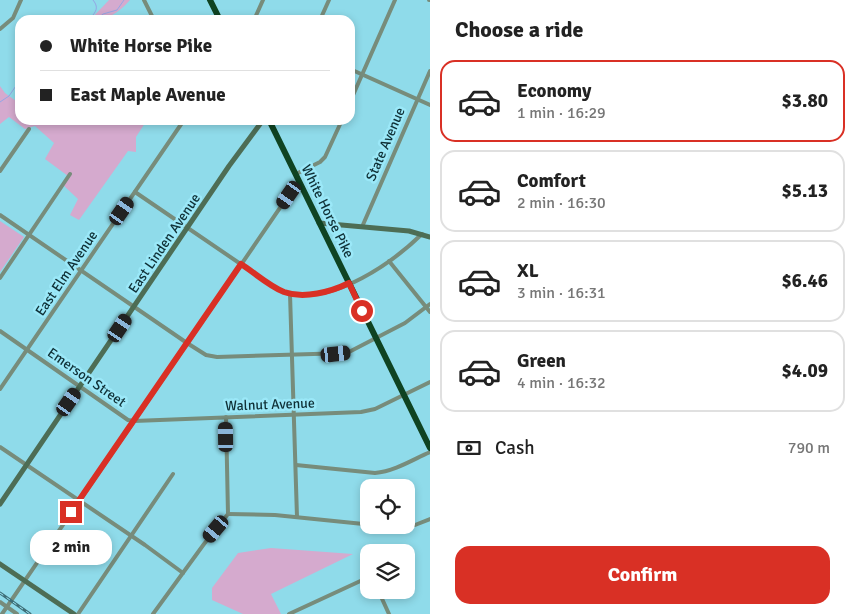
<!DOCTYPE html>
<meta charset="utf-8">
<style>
:root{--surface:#fff;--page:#f6f6f6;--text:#222;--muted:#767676;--line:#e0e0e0;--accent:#d93025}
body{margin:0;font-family:Signika,sans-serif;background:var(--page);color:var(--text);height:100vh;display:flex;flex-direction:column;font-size:19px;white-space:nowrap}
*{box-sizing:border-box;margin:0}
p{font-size:16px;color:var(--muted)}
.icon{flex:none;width:28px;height:28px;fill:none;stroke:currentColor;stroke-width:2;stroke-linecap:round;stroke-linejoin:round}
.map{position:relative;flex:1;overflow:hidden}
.sheet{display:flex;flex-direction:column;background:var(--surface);width:425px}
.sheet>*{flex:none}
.hud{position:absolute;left:15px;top:15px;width:340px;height:110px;border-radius:15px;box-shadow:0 2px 8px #0003;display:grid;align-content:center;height:110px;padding:0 25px;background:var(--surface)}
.fabs{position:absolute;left:360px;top:479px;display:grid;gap:10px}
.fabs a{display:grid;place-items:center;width:55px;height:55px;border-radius:10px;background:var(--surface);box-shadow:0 2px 8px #0003;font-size:25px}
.end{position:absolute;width:22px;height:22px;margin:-11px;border:6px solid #d93025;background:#fff;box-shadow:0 0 0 2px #fff}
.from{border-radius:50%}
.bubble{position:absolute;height:35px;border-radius:15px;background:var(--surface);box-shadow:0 2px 8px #0003;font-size:16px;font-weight:700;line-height:35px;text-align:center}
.car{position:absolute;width:15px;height:30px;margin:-15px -8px;border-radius:6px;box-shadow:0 0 4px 1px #0007;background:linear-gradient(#222 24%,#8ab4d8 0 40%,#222 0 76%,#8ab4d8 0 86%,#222 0)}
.hud b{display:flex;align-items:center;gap:18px;height:48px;font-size:19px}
.hud b+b{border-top:1px solid var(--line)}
.hud i{width:12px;height:12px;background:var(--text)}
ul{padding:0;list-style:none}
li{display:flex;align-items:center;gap:15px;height:82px;margin:0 10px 8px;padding:0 15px;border:2px solid var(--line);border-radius:15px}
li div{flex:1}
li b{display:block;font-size:19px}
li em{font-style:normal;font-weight:700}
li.selected{border-color:var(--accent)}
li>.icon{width:45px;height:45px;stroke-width:1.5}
h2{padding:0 25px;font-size:22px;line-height:60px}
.pay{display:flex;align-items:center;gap:12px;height:55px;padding:0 25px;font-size:19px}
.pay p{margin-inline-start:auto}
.action{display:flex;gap:10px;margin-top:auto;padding:10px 25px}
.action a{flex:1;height:58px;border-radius:15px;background:var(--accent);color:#fff;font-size:20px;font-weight:700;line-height:58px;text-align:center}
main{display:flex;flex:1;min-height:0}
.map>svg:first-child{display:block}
.green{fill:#d5aace}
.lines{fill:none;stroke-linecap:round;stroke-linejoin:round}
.stream{stroke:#94a6e5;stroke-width:1}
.street{stroke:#778c7b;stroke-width:4}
.secondary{stroke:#4d6d55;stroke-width:5}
.highway{stroke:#0f4322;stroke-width:6}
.rail-casing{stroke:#3e6f78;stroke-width:3}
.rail{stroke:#9be8f8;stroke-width:1;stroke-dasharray:4;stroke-linecap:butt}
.route{stroke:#d93025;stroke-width:6}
.labels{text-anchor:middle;stroke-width:5;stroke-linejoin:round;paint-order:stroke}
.street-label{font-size:14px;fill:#0f3036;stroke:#9be8f8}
</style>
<main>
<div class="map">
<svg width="430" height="614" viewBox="0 0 430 614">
<rect width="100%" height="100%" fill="#8fdbea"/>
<g class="green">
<path d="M109,0H130C119,13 107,20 90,20Z"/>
<path d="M0,86L5,93L20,104V120H147L136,137V152L128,151L79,220L70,215L78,199L63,185L68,176L45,159L54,143L35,126L25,129L9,117L0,124Z"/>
<path d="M0,221L24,237L0,272Z"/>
<path d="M271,548L353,554L271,594L281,614H243L212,600V588L238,553Z"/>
</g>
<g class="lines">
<g class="stream">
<path d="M93,0C98,6 97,10 93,15L95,20"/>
<path d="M96,20L103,14L117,10L124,0"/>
<path d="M0,102L9,96L20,80"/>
</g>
<g class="street">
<path d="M144,0L154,20"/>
<path d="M429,0H430"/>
<path d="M254,20L263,0"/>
<path d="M320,20L329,0"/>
<path d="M0,29L13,18L21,0"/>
<path d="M350,69L430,105"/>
<path d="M350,102L395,0"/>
<path d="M0,171L29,129"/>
<path d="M296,174L320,162L325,157L342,120"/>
<path d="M135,192L267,282C274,287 282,292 291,294C336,302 391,264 422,234"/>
<path d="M0,215L187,343L206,355L217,357L347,353L405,323L430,304"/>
<path d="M362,227L430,71"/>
<path d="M389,261L430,312"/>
<path d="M0,278L70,174"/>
<path d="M290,294L297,517"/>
<path d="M0,331L128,420L134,421L361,412L375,409L430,382"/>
<path d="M0,389L184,120"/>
<path d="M0,447L145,545L183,573"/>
<path d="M296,465L375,473C395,471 412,460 430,452"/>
<path d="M228,514L275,515L383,526L415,525L430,519"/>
<path d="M378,590L389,614"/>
<path d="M0,602L17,614"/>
<path d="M2,614L299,180"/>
<path d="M78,614L173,474"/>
<path d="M153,614L204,544L228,514L226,417"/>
<path d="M289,614L369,577"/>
</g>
<g class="secondary">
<path d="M319,223L409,231L430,237"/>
<path d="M0,504L229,166L263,120"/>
<path d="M0,564L74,614"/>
</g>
<g class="highway">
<path d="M210,0L220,20"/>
<path d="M269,120L430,448"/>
</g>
<g class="rail-casing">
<path id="rail" d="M0,593L30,614"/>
</g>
<use href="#rail" class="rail"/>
</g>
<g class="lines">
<path class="route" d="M71,512L241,264C255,273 269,286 284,292C304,299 331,292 349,283L362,311"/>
</g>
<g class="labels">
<g class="street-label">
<text transform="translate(385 144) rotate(-67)" y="5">State Avenue</text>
<text transform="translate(328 211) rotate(64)" y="5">White Horse Pike</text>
<text transform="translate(164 243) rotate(-56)" y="5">East Linden Avenue</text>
<text transform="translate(66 273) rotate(-56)" y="5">East Elm Avenue</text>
<text transform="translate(87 377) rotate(35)" y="5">Emerson Street</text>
<text transform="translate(270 404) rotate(-2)" y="5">Walnut Avenue</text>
</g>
</g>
</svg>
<div class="fabs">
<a><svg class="icon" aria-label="locate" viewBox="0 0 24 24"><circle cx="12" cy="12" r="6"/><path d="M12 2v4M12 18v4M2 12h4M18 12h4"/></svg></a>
<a><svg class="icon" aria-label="layers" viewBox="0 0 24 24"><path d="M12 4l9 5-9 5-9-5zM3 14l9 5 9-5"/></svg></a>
</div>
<i class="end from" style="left:362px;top:311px"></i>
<i class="end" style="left:71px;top:512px"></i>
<div class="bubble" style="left:30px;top:530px;width:82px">2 min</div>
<i class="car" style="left:289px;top:195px;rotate:215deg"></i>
<i class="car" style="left:122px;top:211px;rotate:35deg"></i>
<i class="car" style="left:120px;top:328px;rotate:34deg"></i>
<i class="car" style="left:336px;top:354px;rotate:84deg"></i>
<i class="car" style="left:69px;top:402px;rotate:35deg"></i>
<i class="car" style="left:226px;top:437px;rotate:359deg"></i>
<i class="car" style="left:216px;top:529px;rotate:220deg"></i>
<div class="hud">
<b><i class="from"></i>White Horse Pike</b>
<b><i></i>East Maple Avenue</b>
</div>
</div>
<section class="sheet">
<h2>Choose a ride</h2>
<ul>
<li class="selected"><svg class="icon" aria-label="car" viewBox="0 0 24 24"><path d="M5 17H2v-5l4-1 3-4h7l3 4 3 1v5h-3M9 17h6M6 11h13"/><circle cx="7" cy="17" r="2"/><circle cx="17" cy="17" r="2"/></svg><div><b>Economy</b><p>1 min · 16:29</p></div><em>$3.80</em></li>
<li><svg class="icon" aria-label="car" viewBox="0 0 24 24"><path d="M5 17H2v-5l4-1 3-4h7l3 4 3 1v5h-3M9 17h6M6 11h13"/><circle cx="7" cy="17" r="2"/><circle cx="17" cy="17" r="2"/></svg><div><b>Comfort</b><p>2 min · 16:30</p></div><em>$5.13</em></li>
<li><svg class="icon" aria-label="car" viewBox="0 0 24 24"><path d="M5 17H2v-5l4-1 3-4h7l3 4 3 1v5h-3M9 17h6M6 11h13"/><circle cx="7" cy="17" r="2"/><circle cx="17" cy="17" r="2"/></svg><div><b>XL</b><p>3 min · 16:31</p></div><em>$6.46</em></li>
<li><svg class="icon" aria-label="car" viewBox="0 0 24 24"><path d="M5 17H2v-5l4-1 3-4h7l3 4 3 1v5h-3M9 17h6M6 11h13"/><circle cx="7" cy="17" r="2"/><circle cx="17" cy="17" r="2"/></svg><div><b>Green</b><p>4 min · 16:32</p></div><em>$4.09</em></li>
</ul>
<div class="pay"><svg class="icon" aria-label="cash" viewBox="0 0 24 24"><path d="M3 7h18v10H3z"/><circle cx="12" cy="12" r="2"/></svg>Cash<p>790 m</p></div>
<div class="action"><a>Confirm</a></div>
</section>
</main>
